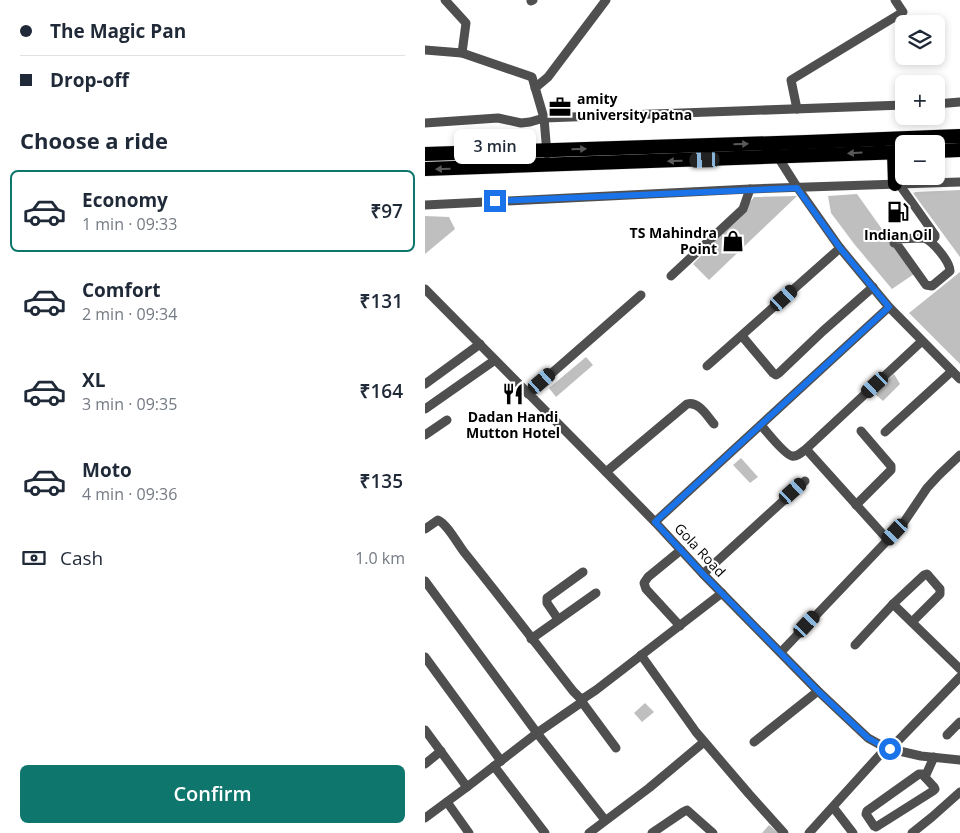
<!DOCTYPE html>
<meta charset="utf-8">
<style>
:root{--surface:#fff;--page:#f2f2f3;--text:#1f2937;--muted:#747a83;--line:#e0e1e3;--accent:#0f766e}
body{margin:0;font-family:"Open Sans",sans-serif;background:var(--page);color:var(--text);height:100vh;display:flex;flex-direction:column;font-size:19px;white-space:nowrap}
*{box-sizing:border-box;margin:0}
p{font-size:16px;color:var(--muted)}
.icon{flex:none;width:28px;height:28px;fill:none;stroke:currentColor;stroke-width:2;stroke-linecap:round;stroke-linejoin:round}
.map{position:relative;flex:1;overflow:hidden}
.side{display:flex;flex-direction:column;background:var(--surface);width:425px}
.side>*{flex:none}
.guide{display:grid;align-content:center;height:110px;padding:0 20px;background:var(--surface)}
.controls{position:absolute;left:470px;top:15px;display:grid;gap:10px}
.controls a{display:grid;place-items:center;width:50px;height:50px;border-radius:8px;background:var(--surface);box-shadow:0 2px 8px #0003;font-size:25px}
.end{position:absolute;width:22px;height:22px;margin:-11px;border:6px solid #1a73e8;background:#fff;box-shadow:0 0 0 2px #fff}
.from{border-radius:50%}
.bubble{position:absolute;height:35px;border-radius:8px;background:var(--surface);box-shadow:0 2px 8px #0003;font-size:16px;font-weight:600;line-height:35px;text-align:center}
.car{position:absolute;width:15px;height:30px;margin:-15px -8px;border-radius:6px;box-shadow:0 0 4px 1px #0007;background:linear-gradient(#222 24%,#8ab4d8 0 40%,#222 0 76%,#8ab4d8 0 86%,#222 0)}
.guide b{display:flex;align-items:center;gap:18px;height:48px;font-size:19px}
.guide b+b{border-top:1px solid var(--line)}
.guide i{width:12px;height:12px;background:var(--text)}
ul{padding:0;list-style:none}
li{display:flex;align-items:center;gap:15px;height:82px;margin:0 10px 8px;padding:0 10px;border:2px solid transparent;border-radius:8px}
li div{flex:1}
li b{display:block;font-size:19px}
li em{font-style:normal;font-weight:600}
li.current{border-color:var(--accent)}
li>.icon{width:45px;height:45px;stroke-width:1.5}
h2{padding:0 20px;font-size:22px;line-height:60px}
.pay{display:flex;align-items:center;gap:12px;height:55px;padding:0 20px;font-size:19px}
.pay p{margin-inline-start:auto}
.action{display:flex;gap:10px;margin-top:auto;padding:10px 20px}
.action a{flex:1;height:58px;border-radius:8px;background:var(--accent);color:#fff;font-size:20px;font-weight:600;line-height:58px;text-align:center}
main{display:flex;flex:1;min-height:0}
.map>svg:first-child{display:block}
.building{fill:#bfbfbf}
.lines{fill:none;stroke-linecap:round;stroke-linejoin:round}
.highway-casing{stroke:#dbdbdb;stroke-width:15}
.minor{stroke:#4f4f4f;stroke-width:9}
.highway{stroke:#000;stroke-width:14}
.oneway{fill:#595959}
.route{stroke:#1a73e8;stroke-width:6}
.labels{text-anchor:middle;stroke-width:4;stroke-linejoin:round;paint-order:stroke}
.poi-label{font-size:14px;font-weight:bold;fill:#000;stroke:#fff}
.street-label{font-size:14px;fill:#000;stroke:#fff}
</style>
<main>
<section class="side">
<div class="guide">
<b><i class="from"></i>The Magic Pan</b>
<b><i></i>Drop-off</b>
</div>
<h2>Choose a ride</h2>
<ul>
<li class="current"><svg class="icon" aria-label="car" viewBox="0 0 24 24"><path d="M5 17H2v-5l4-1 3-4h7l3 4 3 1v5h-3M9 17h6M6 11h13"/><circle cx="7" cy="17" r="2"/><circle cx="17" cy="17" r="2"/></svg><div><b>Economy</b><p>1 min · 09:33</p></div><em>₹97</em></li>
<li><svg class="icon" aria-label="car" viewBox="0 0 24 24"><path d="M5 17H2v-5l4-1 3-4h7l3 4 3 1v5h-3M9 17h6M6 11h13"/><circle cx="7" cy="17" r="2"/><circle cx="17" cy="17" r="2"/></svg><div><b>Comfort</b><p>2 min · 09:34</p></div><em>₹131</em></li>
<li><svg class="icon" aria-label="car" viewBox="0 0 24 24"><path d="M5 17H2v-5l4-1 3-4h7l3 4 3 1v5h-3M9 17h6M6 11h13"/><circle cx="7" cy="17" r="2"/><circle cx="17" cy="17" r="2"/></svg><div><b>XL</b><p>3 min · 09:35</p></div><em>₹164</em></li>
<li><svg class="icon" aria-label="car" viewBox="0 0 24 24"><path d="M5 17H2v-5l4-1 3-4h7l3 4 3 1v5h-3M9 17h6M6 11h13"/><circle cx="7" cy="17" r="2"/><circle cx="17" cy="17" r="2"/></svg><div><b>Moto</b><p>4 min · 09:36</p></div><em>₹135</em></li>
</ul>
<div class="pay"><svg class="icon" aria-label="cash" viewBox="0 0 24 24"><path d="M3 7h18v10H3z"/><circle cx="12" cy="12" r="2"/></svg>Cash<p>1.0 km</p></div>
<div class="action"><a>Confirm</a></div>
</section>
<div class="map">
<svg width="535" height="833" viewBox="0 0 535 833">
<rect width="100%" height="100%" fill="#fff"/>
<g class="building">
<path d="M535,190V257L488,193L491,192Z"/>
<path d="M432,194L489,274L467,289L430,245L406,213L403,196Z"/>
<path d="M372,196L284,280L268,264L313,218L329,197Z"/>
<path d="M0,216L24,217L30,229L0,254Z"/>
<path d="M535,272V364L484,313Z"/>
<path d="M161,357L168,365L131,397L124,388Z"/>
<path d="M469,374L475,384L458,401L448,392Z"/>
<path d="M316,458L333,477L325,483L308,465Z"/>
<path d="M220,703L229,712L217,722L209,713Z"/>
<path d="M344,825L353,833H337Z"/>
</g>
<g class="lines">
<g class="highway-casing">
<g id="highway">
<path d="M511,151L535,150"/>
<path d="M469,152L470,184"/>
<path d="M0,154L382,142L535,136"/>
<path d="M0,169L479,152"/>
</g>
</g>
<g class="minor">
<path d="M20,0L41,23L37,53L107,77L119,118L122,154"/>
<path d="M106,1L108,0"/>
<path d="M0,50L37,53"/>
<path d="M110,88L123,77L181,0"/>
<path d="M511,104L535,102"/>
<path d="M372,109L366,80L478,12L470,0"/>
<path d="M0,123L73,118L96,123L105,122L119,118L479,105"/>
<path d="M353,153V157L372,187L415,248L464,307L535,379"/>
<path d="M474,184L510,235V237L506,241"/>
<path d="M0,205L325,189L535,182"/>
<path d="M499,238C508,241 525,262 525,271L507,286L501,285L471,243H469V239Z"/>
<path d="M246,276L318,209L325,189"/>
<path d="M0,289L181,472L230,522L278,574L393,691L443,738L461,748L496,756L535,760"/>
<path d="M317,336L348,373L351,375L354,373L398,331L448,287"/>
<path d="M282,366L415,248"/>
<path d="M0,384L55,344"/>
<path d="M103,394L216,295"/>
<path d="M0,409L70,360"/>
<path d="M336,425C341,431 360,455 367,456C372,457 377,452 381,449L497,341"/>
<path d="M460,432L527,371"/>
<path d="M0,435L22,420"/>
<path d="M381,449L463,540"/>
<path d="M181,472L262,404C274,401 282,416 289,424"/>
<path d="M431,505L466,470V466L436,431"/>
<path d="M230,522L464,307"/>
<path d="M0,529L13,520C22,524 32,543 39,552C76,598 112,645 148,691L155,698H159L171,690L297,593"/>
<path d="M278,574L380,481"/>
<path d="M0,581L112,733L180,820"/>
<path d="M468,604L535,669"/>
<path d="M133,619L122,603V598L158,572"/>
<path d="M255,626L221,589L219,583L223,577L256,550"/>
<path d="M106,639L171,593"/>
<path d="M430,645L468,604L499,575L502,574L515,589V594L487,622"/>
<path d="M356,652L477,525L502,488L514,475L535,455"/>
<path d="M216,655L271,732L324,794L359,833"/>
<path d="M0,657L76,761"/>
<path d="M157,702L191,748"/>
<path d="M0,730L42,787L112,733L157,702L159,698"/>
<path d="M522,735L535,722"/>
<path d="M329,742L393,691"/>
<path d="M465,749L535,677"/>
<path d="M0,764L16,751"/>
<path d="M69,766L120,833"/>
<path d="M494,774H497L509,787L510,789L508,791L451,827L449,826L441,814L442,811Z"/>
<path d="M500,777L509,757"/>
<path d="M22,802L44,833"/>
<path d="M408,807L428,833"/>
<path d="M0,818L42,787"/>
<path d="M164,833L224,788L279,742"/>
<path d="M227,833L258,812L262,810L288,833"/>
<path d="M384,833L461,748"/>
<path d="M487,833L507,817L535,792"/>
</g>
<use href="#highway" class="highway"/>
</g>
<defs><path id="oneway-solid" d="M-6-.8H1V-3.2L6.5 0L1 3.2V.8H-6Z" transform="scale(1.25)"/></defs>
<g class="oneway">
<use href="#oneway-solid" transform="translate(316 144) rotate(-2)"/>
<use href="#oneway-solid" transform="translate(154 149) rotate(-2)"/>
<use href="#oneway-solid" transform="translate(430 153) rotate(177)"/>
<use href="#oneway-solid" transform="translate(250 161) rotate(178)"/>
<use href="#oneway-solid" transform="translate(18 169) rotate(178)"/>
</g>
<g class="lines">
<path class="route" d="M70,201L372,188L415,248L464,307L230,522L278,574L393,691L443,738L461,748L465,749"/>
</g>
<defs>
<g id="office-bare" transform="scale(1.725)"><path d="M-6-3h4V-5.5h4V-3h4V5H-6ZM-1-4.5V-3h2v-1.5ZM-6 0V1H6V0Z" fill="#000" stroke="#fff" stroke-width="2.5" paint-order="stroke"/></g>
<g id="fuel-bare" transform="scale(1.725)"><path d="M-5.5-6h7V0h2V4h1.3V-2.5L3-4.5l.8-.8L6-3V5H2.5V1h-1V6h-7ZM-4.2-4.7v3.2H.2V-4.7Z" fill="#000" stroke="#fff" stroke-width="2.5" paint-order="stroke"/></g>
<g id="shop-bare" transform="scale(1.725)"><path d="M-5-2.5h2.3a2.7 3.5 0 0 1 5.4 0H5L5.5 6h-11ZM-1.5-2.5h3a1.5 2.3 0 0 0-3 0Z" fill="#000" stroke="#fff" stroke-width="2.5" paint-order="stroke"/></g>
<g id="restaurant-bare" transform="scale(1.725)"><path d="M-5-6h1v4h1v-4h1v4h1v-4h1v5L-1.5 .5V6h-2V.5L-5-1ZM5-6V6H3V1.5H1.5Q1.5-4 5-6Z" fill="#000" stroke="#fff" stroke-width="2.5" paint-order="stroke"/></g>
</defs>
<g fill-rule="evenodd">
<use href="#office-bare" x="135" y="107"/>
<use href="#fuel-bare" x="473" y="212"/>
<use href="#shop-bare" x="308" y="241"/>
<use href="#restaurant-bare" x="88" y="394"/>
</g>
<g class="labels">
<g class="poi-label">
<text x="152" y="104" text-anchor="start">amity<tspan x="152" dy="16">university patna</tspan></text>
<text x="292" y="238" text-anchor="end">TS Mahindra<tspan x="292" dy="16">Point</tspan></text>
<text x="473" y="240">Indian Oil</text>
<text x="88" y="422">Dadan Handi<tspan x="88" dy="16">Mutton Hotel</tspan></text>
</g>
<g class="street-label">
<text transform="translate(275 550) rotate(47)" y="5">Gola Road</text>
</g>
</g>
</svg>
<div class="controls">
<a><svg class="icon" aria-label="layers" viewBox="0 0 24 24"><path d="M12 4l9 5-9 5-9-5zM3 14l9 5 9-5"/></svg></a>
<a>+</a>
<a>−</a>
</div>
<i class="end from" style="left:465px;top:749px"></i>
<i class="end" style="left:70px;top:201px"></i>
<div class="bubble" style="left:29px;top:129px;width:82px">3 min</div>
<i class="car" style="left:280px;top:160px;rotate:268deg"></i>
<i class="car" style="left:359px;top:298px;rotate:48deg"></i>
<i class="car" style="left:117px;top:381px;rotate:49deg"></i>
<i class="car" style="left:450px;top:385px;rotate:227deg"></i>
<i class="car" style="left:368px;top:491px;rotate:48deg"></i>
<i class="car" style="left:470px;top:532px;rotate:223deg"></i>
<i class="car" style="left:382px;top:624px;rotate:43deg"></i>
</div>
</main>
